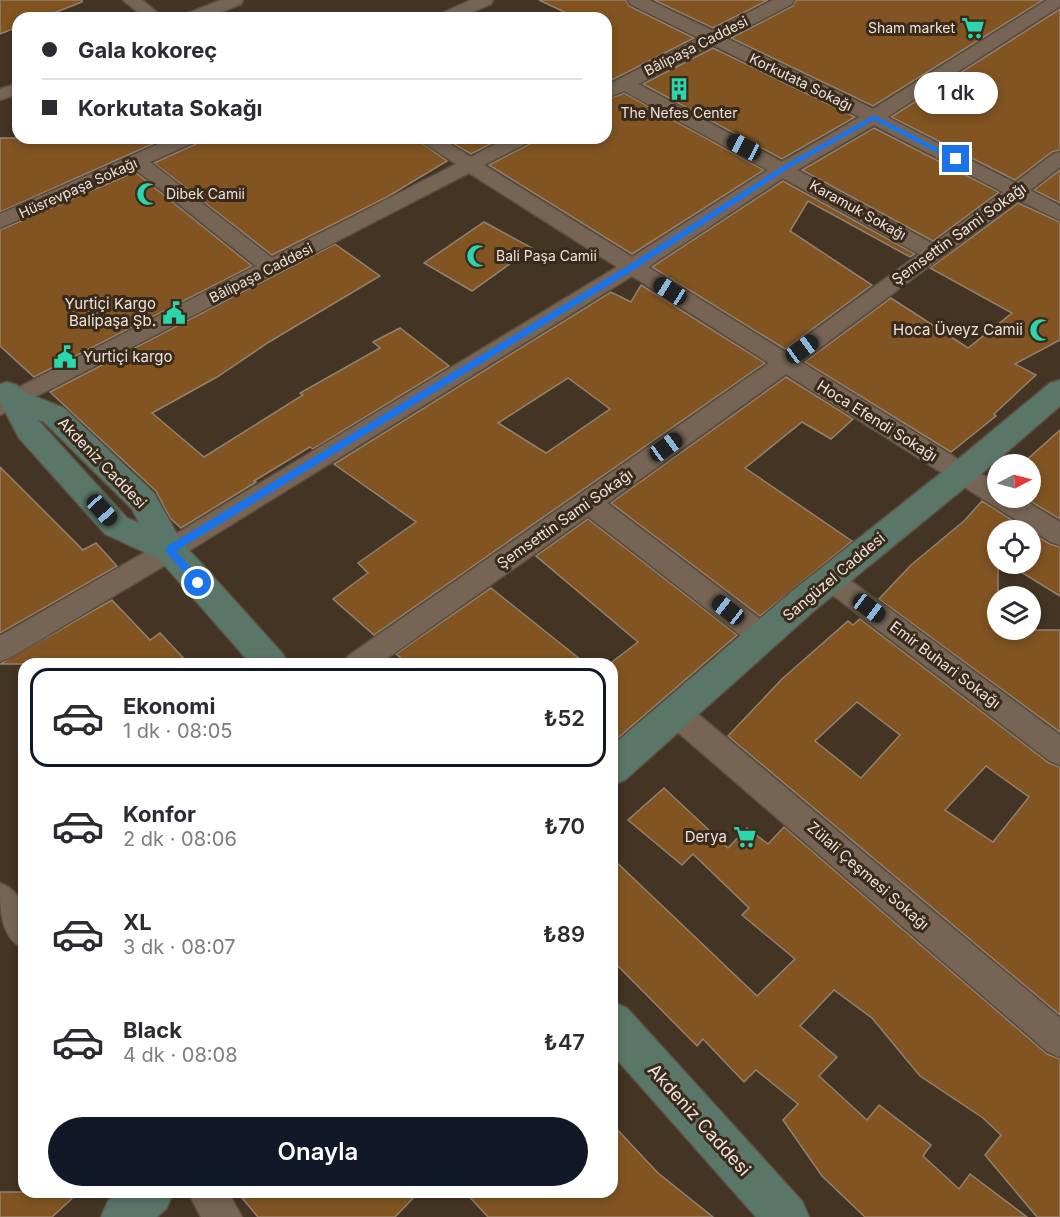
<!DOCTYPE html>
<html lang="tr">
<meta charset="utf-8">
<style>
:root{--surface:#fff;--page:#f2f2f3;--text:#2b2b33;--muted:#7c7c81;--line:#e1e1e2;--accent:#111827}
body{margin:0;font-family:Inter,sans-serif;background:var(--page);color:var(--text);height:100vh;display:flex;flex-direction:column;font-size:22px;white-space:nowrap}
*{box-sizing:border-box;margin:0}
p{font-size:20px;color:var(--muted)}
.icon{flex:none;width:33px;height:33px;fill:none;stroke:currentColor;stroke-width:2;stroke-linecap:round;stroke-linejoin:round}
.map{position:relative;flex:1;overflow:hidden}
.panel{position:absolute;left:18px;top:658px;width:600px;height:540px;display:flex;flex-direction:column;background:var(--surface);border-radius:18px;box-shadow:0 3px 9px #0003}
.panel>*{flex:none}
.hud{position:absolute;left:12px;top:12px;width:600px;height:132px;border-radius:18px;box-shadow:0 3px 9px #0003;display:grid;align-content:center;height:132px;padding:0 30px;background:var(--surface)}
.needle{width:39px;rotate:84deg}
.fabs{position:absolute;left:987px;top:454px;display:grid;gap:12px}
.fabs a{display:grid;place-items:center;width:54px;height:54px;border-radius:50%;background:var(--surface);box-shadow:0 3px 9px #0003;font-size:30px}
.end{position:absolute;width:27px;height:27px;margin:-14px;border:8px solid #1a73e8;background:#fff;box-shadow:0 0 0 3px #fff}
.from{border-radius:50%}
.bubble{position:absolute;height:42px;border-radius:21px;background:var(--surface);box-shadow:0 3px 9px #0003;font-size:20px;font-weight:600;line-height:42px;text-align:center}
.car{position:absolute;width:18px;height:36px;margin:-18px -9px;border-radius:8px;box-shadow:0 0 4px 2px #0007;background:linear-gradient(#222 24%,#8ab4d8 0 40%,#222 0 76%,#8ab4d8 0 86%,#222 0)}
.hud b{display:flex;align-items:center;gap:21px;height:57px;font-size:22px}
.hud b+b{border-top:2px solid var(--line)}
.hud i{width:15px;height:15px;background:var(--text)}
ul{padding:10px 0 0;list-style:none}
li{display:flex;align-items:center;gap:18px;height:99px;margin:0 12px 9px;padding:0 18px;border:3px solid transparent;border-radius:18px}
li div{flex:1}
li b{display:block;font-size:22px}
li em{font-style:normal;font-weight:600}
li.selected{border-color:var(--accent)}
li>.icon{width:54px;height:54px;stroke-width:1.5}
.primary-button{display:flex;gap:12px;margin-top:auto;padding:12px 30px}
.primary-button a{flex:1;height:69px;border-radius:36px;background:var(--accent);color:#fff;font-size:24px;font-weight:600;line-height:69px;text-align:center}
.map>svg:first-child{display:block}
.building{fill:#815421;stroke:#93816f;stroke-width:1.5;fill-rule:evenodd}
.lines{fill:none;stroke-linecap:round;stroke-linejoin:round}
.street-casing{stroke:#5c4f42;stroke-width:3}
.secondary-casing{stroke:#5c4f42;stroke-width:3}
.street{fill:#766554;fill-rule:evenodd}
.secondary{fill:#5a7668;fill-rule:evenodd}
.route{fill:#1a73e8}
.labels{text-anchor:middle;stroke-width:6;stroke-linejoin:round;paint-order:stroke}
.far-poi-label{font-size:14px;fill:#eee4da;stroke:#392a1b;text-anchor:start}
.far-street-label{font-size:14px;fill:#eee4da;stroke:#392a1b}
.street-label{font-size:15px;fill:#eee4da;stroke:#392a1b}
.poi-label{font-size:15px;fill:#eee4da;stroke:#392a1b;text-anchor:end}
.near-street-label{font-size:18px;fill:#eee4da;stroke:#392a1b}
</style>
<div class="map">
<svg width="1060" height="1217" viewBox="0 0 1060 1217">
<rect width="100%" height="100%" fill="#433424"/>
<g class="building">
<path d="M0,0H82V2L41,18H18V27L0,34Z"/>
<path d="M539,0H626L629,6L694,38L606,83V18H577Z"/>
<path d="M654,0H768L713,28Z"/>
<path d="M796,0H1043L873,106L731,38L793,6Z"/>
<path d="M1060,9V150L1052,152L1015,180L891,117Z"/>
<path d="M713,48L855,117L782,159L643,84Z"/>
<path d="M624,93L764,170L632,254L489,165L530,144L534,138H606V100Z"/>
<path d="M874,128L999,192L933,241L802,170Z"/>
<path d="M0,138H166L0,212Z"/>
<path d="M200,138H415L447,161L387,197L272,255L154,163L196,144Z"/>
<path d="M444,138H502L471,154Z"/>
<path d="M1060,170V203L1034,190Z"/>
<path d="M135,172L252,266L34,377L0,346V230Z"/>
<path d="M783,181L915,254L910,257L808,201L790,231L872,285L785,349L652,267Z"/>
<path d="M1018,203L1060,222V340L1015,364L1036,375L994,414L996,416L951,452L805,362L891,298L968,348L1012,313L930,268Z"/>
<path d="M484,222L532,248L472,291L424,263Z"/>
<path d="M335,244L380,276L269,342L217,377L152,413L204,457L303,395L300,393L380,348L373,342L400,328L449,366L313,449L310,447L254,481L256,482L181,528L170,518L156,491L50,392Z"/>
<path d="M641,285L765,363L374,635L333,599L368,573L358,563L416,522L334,464L611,292L631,302ZM568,378L610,409L546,453L498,423Z"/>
<path d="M786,377L853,419L831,439L802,422L745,468L852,541L760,616L611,503Z"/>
<path d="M1060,430V519L1025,498H1030V465H1021Z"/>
<path d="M0,467L83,550L96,543L117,566L0,633Z"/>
<path d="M982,501L1029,531H998V630H1060V732L879,599L911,565L964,521Z"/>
<path d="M588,519L737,635L612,743V662L638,642L536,556Z"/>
<path d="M1030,532L1050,544L1060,547V596L1008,564H1030Z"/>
<path d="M491,588L586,664H408L396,654Z"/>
<path d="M112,600L150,640L160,633L189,664H0Z"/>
<path d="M860,619L1049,763L1060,767V1015L728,736L782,679L848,621L853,625ZM857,702L900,735L861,778L815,741ZM986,766L1029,797L993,842L945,810Z"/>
<path d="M664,788L728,848L747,828L768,844L784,827L1047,1054L1060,1059V1217H1037L985,1155L1001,1135L983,1118L920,1076L872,1018L834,990L800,1026L837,1057L819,1076L867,1120L879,1105L931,1145L923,1156L959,1189L970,1174L1027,1217H865L822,1176L783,1120L798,1104L756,1070L744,1082L703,1039L697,1046L612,960V858L757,996L795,959L742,915L749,908L693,854L682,865L628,820Z"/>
<path d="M612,1124L658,1173L713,1217H488L465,1192H612Z"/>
<path d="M0,1192H79L52,1217H0Z"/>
<path d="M237,1192H419L395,1217H258Z"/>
</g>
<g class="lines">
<g class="street-casing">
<g id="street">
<path d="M123,0H142L164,18H145Z"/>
<path d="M221,0H243L241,4L207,18H184L186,14Z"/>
<path d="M471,0H493L491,4L460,18H438L440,14Z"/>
<path d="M628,0H649L713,31L773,0H794L792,4L726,38L873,109L1047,0H1060V6L887,117L1015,183L1053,154L1060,152V167L1030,190L1060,206V220L1018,200L801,362L998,484V498H1021L1060,522V545L1051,542L786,374L607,503L773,629L777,637L773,645L763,648L753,645L588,516L379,664H344L348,656L769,363L632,276L179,557L10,658L0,661V636L161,543L617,267L469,173L0,415V397L256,266L135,169L0,228V214L172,138H198L195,142L150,162L272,258L456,164L417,138H440L471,157L507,138H532L529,142L484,165L632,257L768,170L624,91L606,98V86L699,38L630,4ZM713,45L860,117L782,162L638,84ZM874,125L1003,192L933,244L797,170ZM783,178L919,254L785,352L648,267Z"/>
<path d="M18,83V94L0,100V89Z"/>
<path d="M830,568L839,572L1060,735V765L1050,761L821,586L817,579L821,572Z"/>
<path d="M676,701L686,704L1060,1018V1057L1048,1052L666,722L662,713L666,704Z"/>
<path d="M0,883C30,895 24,922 24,949C0,937 0,910 0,883Z"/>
<path d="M188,1192H228L242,1217H201Z"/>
</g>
</g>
<g class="secondary-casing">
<g id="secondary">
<path d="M1060,380V406L973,481L815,610L625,780L612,785V746L791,592L951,465L1050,383Z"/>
<path d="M7,382L17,385L24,392L64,408L154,493L181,541L283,654L288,664H251L159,559L105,534L19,438L0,402V384ZM38,420L44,422L132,509L139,523L127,518Z"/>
<path d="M612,1002L627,1008L802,1201L809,1217H756L612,1054Z"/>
<path d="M117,1192H173L167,1208L157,1217H101L108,1201Z"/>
</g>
</g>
<use href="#street" class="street"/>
<use href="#secondary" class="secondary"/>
</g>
<path class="route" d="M874,115L959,159L953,161L874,120L786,170L635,269L176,551L202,580V585H195L166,552V547L629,265L781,167Z"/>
<defs>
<g id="supermarket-bare" transform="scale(1.8)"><path d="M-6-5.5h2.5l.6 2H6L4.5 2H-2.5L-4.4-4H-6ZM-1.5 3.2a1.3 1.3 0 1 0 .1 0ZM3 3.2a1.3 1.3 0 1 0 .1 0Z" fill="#2cd5ab" stroke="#392a1b" stroke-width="2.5" paint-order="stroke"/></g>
<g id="building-bare" transform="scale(1.8)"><path d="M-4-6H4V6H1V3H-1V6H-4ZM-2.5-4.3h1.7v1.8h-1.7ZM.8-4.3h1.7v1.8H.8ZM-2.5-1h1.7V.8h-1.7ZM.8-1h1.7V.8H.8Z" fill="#2cd5ab" stroke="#392a1b" stroke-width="2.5" paint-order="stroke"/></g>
<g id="mosque-bare" transform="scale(1.8)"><path d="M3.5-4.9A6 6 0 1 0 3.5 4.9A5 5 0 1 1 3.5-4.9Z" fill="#2cd5ab" stroke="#392a1b" stroke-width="2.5" paint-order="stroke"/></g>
<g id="civic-bare" transform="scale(1.8)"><path d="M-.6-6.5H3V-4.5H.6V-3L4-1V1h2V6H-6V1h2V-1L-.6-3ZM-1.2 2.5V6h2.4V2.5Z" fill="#2cd5ab" stroke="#392a1b" stroke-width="2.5" paint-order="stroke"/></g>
</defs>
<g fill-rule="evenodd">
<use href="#supermarket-bare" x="973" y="28"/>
<use href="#building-bare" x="679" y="89"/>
<use href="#mosque-bare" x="148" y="194"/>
<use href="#mosque-bare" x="478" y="256"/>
<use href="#civic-bare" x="174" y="313"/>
<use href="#mosque-bare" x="1041" y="330"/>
<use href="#civic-bare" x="65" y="357"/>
<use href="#supermarket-bare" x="745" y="837"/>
</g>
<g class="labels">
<g class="far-poi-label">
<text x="955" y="33" text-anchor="end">Sham market</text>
<text x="679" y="118" text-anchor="middle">The Nefes Center</text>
<text x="166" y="199">Dibek Camii</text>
<text x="496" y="261">Bali Paşa Camii</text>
</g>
<g class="far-street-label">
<text transform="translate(696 46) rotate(-27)" y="5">Bâlipaşa Caddesi</text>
<text transform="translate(801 82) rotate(26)" y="5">Korkutata Sokağı</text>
<text transform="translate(78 188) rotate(-24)" y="5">Hüsrevpaşa Sokağı</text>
<text transform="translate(858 210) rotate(29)" y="5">Karamuk Sokağı</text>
<text transform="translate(261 273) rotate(-27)" y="5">Bâlipaşa Caddesi</text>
</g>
<g class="street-label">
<text transform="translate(959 234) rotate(-36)" y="5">Şemsettin Sami Sokağı</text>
<text transform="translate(877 421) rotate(32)" y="5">Hoca Efendi Sokağı</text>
<text transform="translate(102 463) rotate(46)" y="5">Akdeniz Caddesi</text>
<text transform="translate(565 519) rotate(-35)" y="5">Şemsettin Sami Sokağı</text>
<text transform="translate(834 577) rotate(-40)" y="5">Sangüzel Caddesi</text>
<text transform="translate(945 665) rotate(37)" y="5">Emir Buhari Sokağı</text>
<text transform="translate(868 876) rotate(41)" y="5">Zülali Çeşmesi Sokağı</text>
</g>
<g class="poi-label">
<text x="156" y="309">Yurtiçi Kargo<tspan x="156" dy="17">Balipaşa Şb.</tspan></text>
<text x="1023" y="335">Hoca Üveyz Camii</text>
<text x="83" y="362" text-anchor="start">Yurtiçi kargo</text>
<text x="727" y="842">Derya</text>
</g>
<g class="near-street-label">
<text transform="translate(699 1120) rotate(48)" y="6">Akdeniz Caddesi</text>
</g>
</g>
</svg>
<div class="fabs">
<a><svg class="needle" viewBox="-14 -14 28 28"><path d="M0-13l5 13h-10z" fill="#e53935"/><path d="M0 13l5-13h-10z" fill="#7c7c81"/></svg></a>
<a><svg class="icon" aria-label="locate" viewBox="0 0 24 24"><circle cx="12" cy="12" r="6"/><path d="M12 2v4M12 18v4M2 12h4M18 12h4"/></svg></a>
<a><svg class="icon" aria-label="layers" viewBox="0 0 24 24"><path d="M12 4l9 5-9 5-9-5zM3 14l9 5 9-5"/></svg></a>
</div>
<i class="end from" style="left:198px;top:583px"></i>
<i class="end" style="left:956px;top:159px"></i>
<div class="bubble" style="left:914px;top:72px;width:84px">1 dk</div>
<i class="car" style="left:744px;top:147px;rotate:298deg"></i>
<i class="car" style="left:670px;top:291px;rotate:302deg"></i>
<i class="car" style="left:802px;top:349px;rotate:54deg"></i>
<i class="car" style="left:666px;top:447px;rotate:54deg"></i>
<i class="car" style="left:102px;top:510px;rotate:138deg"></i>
<i class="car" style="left:869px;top:608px;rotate:127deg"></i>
<i class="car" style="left:728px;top:610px;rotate:308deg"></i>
<div class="hud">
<b><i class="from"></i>Gala kokoreç</b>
<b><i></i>Korkutata Sokağı</b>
</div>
<section class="panel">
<ul>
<li class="selected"><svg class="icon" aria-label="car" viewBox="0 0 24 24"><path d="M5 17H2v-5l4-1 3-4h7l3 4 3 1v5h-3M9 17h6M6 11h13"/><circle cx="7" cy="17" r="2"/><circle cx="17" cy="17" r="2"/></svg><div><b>Ekonomi</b><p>1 dk · 08:05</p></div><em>₺52</em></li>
<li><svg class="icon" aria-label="car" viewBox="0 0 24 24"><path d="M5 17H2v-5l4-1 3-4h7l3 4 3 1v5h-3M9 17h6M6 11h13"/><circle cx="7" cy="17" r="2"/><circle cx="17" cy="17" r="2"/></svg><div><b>Konfor</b><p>2 dk · 08:06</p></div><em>₺70</em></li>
<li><svg class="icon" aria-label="car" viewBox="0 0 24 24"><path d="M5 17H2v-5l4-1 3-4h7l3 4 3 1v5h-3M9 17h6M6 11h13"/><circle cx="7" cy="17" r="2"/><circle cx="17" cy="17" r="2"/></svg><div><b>XL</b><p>3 dk · 08:07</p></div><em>₺89</em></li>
<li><svg class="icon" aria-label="car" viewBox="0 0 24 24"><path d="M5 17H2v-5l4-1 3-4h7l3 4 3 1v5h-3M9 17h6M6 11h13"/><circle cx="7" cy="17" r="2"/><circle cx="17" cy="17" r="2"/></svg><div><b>Black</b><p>4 dk · 08:08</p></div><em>₺47</em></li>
</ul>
<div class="primary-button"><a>Onayla</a></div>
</section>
</div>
